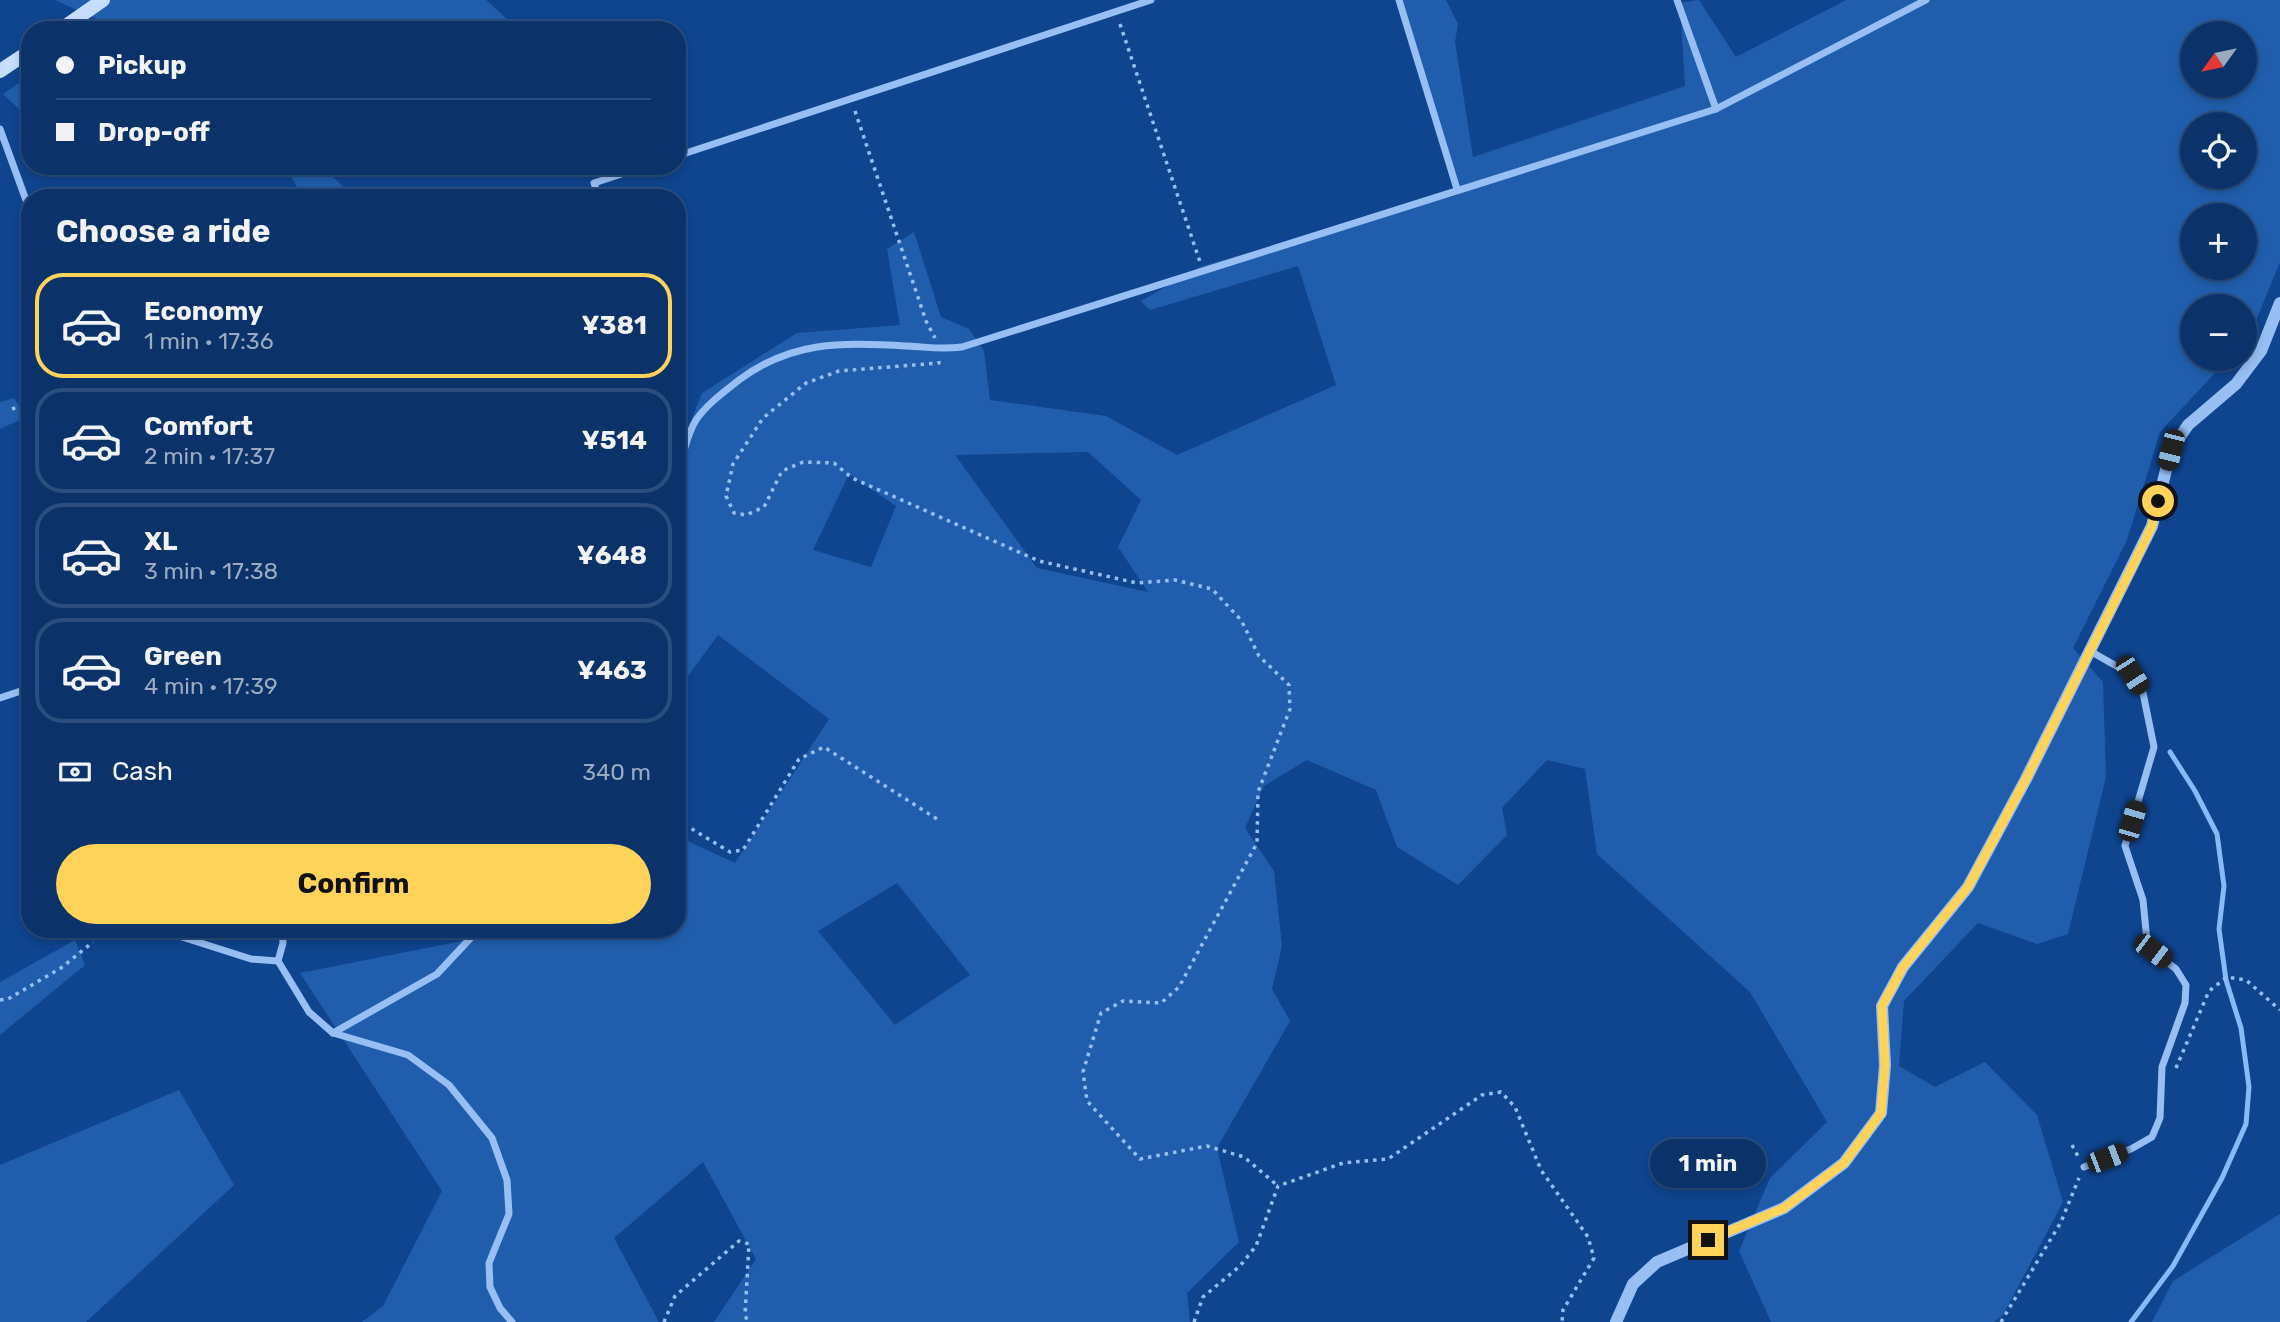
<!DOCTYPE html>
<meta charset="utf-8">
<style>
:root{--surface:#0b336a;--page:#143b70;--text:#f1f3f6;--muted:#9aaac1;--line:#2b4e7e;--accent:#ffd259}
body{margin:0;font-family:Rubik,sans-serif;background:var(--page);color:var(--text);height:100vh;display:flex;flex-direction:column;font-size:26px;white-space:nowrap}
*{box-sizing:border-box;margin:0}
p{font-size:23px;color:var(--muted)}
.icon{flex:none;width:38px;height:38px;fill:none;stroke:currentColor;stroke-width:2;stroke-linecap:round;stroke-linejoin:round}
.map{position:relative;flex:1;overflow:hidden}
.panel{position:absolute;left:21px;top:189px;width:665px;height:749px;display:flex;flex-direction:column;background:var(--surface);border-radius:28px;box-shadow:0 4px 10px #0003,0 0 0 2px var(--line)}
.panel>*{flex:none}
.top-card{position:absolute;left:21px;top:21px;width:665px;height:154px;border-radius:28px;box-shadow:0 4px 10px #0003,0 0 0 2px var(--line);display:grid;align-content:center;height:154px;padding:0 35px;background:var(--surface)}
.needle{width:46px;rotate:237deg}
.fabs{position:absolute;left:2180px;top:21px;display:grid;gap:14px}
.fabs a{display:grid;place-items:center;width:77px;height:77px;border-radius:50%;background:var(--surface);box-shadow:0 4px 10px #0003,0 0 0 2px var(--line);font-size:35px}
.end{position:absolute;width:32px;height:32px;margin:-16px;border:9px solid #ffd259;background:#111;box-shadow:0 0 0 4px #111}
.from{border-radius:50%}
.bubble{position:absolute;height:49px;border-radius:24px;background:var(--surface);box-shadow:0 4px 10px #0003,0 0 0 2px var(--line);font-size:23px;font-weight:700;line-height:49px;text-align:center}
.car{position:absolute;width:21px;height:42px;margin:-21px -10px;border-radius:9px;box-shadow:0 0 5px 2px #0007;background:linear-gradient(#222 24%,#8ab4d8 0 40%,#222 0 76%,#8ab4d8 0 86%,#222 0)}
.top-card b{display:flex;align-items:center;gap:24px;height:66px;font-size:26px}
.top-card b+b{border-top:2px solid var(--line)}
.top-card i{width:18px;height:18px;background:var(--text)}
ul{padding:0;list-style:none}
li{display:flex;align-items:center;gap:21px;height:105px;margin:0 14px 10px;padding:0 21px;border:4px solid var(--line);border-radius:28px}
li div{flex:1}
li b{display:block;font-size:26px}
li em{font-style:normal;font-weight:700}
li.selected{border-color:var(--accent)}
li>.icon{width:63px;height:63px;stroke-width:1.5}
h2{padding:0 35px;font-size:32px;line-height:84px}
.pay{display:flex;align-items:center;gap:18px;height:77px;padding:0 35px;font-size:26px}
.pay p{margin-inline-start:auto}
.primary-button{display:flex;gap:14px;margin-top:auto;padding:14px 35px}
.primary-button a{flex:1;height:80px;border-radius:42px;background:var(--accent);color:#111;font-size:28px;font-weight:700;line-height:80px;text-align:center}
.map>svg:first-child{display:block}
.green{fill:#205ead;fill-rule:evenodd}
.lines{fill:none;stroke-linecap:round;stroke-linejoin:round}
.stream{stroke:#88baf7;stroke-width:5}
.path{stroke:#97bff3;stroke-width:3.5;stroke-dasharray:3.5 5;stroke-linecap:butt}
.minor{stroke:#97bff3;stroke-width:7}
.tertiary{stroke:#97bff3;stroke-width:12}
.secondary{stroke:#c6ddfd;stroke-width:14}
.route{stroke:#ffd259;stroke-width:9}
</style>
<div class="map">
<svg width="2280" height="1322" viewBox="0 0 2280 1322">
<rect width="100%" height="100%" fill="#0f448e"/>
<g class="green">
<path d="M55,0H486L507,19L481,30H148L141,22L130,30H93L103,22Z"/>
<path d="M1401,0H1446L1458,24L1455,42L1473,157L1685,86L1680,3L1699,0L1736,57L1846,0H2280V262L2250,335L2245,341V306H2193V359H2228L2160,432L2127,540L2073,648L2103,682L2106,777L2068,934L2037,944L1978,923L1904,1001L1899,1066L1935,1087L1985,1062L2037,1115L2063,1202L2003,1315L1994,1322H1771L1739,1251L1770,1178L1827,1122L1750,992L1597,854L1585,769L1547,760L1502,808L1507,835L1458,885L1397,847L1376,790L1307,760L1264,786L1245,828L1274,871L1282,946L1272,989L1290,1021L1217,1148L1239,1242L1187,1293L1190,1322H714L756,1259L703,1162L614,1238L659,1322H362L383,1306L442,1191L300,973L487,936L494,929H677V836L735,863L829,719L718,635L677,691V600L686,586L677,575V456L702,393L797,333L900,325L887,249L914,232L941,317L969,329L984,351L990,400L1106,416L1177,455L1336,385L1298,266L1150,310L1141,301L1202,266L1457,195ZM2193,33H2245V86H2193ZM2193,124H2245V177H2193ZM2193,215H2245V268H2193ZM1088,452L1141,500L1118,547L1148,592L1037,568L955,455ZM849,474L896,506L871,567L813,550ZM897,883L970,975L895,1025L818,931Z"/>
<path d="M30,75V103L20,110L3,94Z"/>
<path d="M286,166H321L345,188L301,195Z"/>
<path d="M14,398L26,417L0,429V402Z"/>
<path d="M75,940L85,965L0,1035V982Z"/>
<path d="M179,1090L234,1185L86,1322H0V1165Z"/>
<path d="M2280,1214V1322H2152L2173,1281Z"/>
</g>
<g class="lines">
<path class="stream" d="M2131,1322L2173,1266L2222,1178L2246,1124L2249,1087L2241,1028L2226,980L2219,929L2224,886L2217,834L2195,791L2170,752"/>
<g class="path">
<path d="M1120,24L1200,262"/>
<path d="M855,111L926,321L935,338"/>
<path d="M939,361V363L839,371L806,383L763,418L733,464L726,496L734,513L746,515L764,507L782,471L803,462L834,463L852,478L1039,561L1137,583L1175,580L1212,589L1241,620L1259,656L1289,685L1290,709L1258,792L1257,843L1179,987L1161,1003L1123,1001L1101,1013L1083,1072L1087,1101L1140,1159L1207,1146L1244,1157L1278,1186"/>
<path d="M12,409L30,403"/>
<path d="M677,820L730,852L743,850L799,759L824,747L937,819"/>
<path d="M0,1000L8,999L61,968L93,942"/>
<path d="M2176,1068L2209,991L2227,977L2246,980L2280,1010"/>
<path d="M2072,1145L2079,1158"/>
<path d="M664,1322L675,1296L739,1241L749,1244L745,1315L748,1322"/>
<path d="M1194,1322L1203,1297L1240,1266L1256,1246L1278,1186L1343,1163L1388,1159L1482,1095L1501,1092L1515,1107L1541,1170L1588,1237L1594,1258L1563,1310L1562,1322"/>
<path d="M2001,1322L2061,1222L2079,1178"/>
</g>
<g class="minor">
<path d="M1399,0L1457,189"/>
<path d="M1677,0L1716,109"/>
<path d="M0,129L30,211"/>
<path d="M677,156L1151,0"/>
<path d="M599,198L594,183L646,166"/>
<path d="M677,413L686,438"/>
<path d="M677,470C685,453 686,436 696,420C707,404 724,392 739,380C794,339 844,343 908,346C928,347 941,350 962,347L1716,109L1926,0"/>
<path d="M0,698L30,688"/>
<path d="M157,929L251,959L278,961"/>
<path d="M282,929L283,943L278,961L309,1012L333,1033L408,1055L449,1085L492,1138L507,1180L509,1214L489,1263L490,1287L500,1308L512,1322"/>
<path d="M102,934L107,929"/>
<path d="M333,1033L437,974L479,929"/>
<path d="M2084,1167L2131,1149L2152,1137L2160,1118L2162,1067L2185,1003L2186,985L2176,969L2153,951L2147,941L2143,900L2125,846L2154,747L2143,693L2132,675L2090,651"/>
</g>
<path class="tertiary" d="M1616,1322L1633,1284L1657,1262L1784,1208L1844,1163L1881,1113L1885,1065L1882,1006L1903,967L1968,887L2026,779L2152,526L2171,450L2188,425L2236,384L2261,351L2280,303"/>
<g class="secondary">
<path d="M60,30L103,0"/>
<path d="M0,71L30,51"/>
</g>
</g>
<g class="lines">
<path class="route" d="M1708,1240L1784,1208L1844,1163L1881,1113L1885,1065L1882,1006L1903,967L1968,887L2026,779L2140,551L2152,526L2158,501"/>
</g>
</svg>
<div class="fabs">
<a><svg class="needle" viewBox="-14 -14 28 28"><path d="M0-13l5 13h-10z" fill="#e53935"/><path d="M0 13l5-13h-10z" fill="#9aaac1"/></svg></a>
<a><svg class="icon" aria-label="locate" viewBox="0 0 24 24"><circle cx="12" cy="12" r="6"/><path d="M12 2v4M12 18v4M2 12h4M18 12h4"/></svg></a>
<a>+</a>
<a>−</a>
</div>
<i class="end from" style="left:2158px;top:501px"></i>
<i class="end" style="left:1708px;top:1240px"></i>
<div class="bubble" style="left:1650px;top:1139px;width:116px">1 min</div>
<i class="car" style="left:2171px;top:450px;rotate:194deg"></i>
<i class="car" style="left:2132px;top:675px;rotate:147deg"></i>
<i class="car" style="left:2132px;top:821px;rotate:16deg"></i>
<i class="car" style="left:2153px;top:951px;rotate:127deg"></i>
<i class="car" style="left:2107px;top:1158px;rotate:69deg"></i>
<div class="top-card">
<b><i class="from"></i>Pickup</b>
<b><i></i>Drop-off</b>
</div>
<section class="panel">
<h2>Choose a ride</h2>
<ul>
<li class="selected"><svg class="icon" aria-label="car" viewBox="0 0 24 24"><path d="M5 17H2v-5l4-1 3-4h7l3 4 3 1v5h-3M9 17h6M6 11h13"/><circle cx="7" cy="17" r="2"/><circle cx="17" cy="17" r="2"/></svg><div><b>Economy</b><p>1 min · 17:36</p></div><em>¥381</em></li>
<li><svg class="icon" aria-label="car" viewBox="0 0 24 24"><path d="M5 17H2v-5l4-1 3-4h7l3 4 3 1v5h-3M9 17h6M6 11h13"/><circle cx="7" cy="17" r="2"/><circle cx="17" cy="17" r="2"/></svg><div><b>Comfort</b><p>2 min · 17:37</p></div><em>¥514</em></li>
<li><svg class="icon" aria-label="car" viewBox="0 0 24 24"><path d="M5 17H2v-5l4-1 3-4h7l3 4 3 1v5h-3M9 17h6M6 11h13"/><circle cx="7" cy="17" r="2"/><circle cx="17" cy="17" r="2"/></svg><div><b>XL</b><p>3 min · 17:38</p></div><em>¥648</em></li>
<li><svg class="icon" aria-label="car" viewBox="0 0 24 24"><path d="M5 17H2v-5l4-1 3-4h7l3 4 3 1v5h-3M9 17h6M6 11h13"/><circle cx="7" cy="17" r="2"/><circle cx="17" cy="17" r="2"/></svg><div><b>Green</b><p>4 min · 17:39</p></div><em>¥463</em></li>
</ul>
<div class="pay"><svg class="icon" aria-label="cash" viewBox="0 0 24 24"><path d="M3 7h18v10H3z"/><circle cx="12" cy="12" r="2"/></svg>Cash<p>340 m</p></div>
<div class="primary-button"><a>Confirm</a></div>
</section>
</div>
